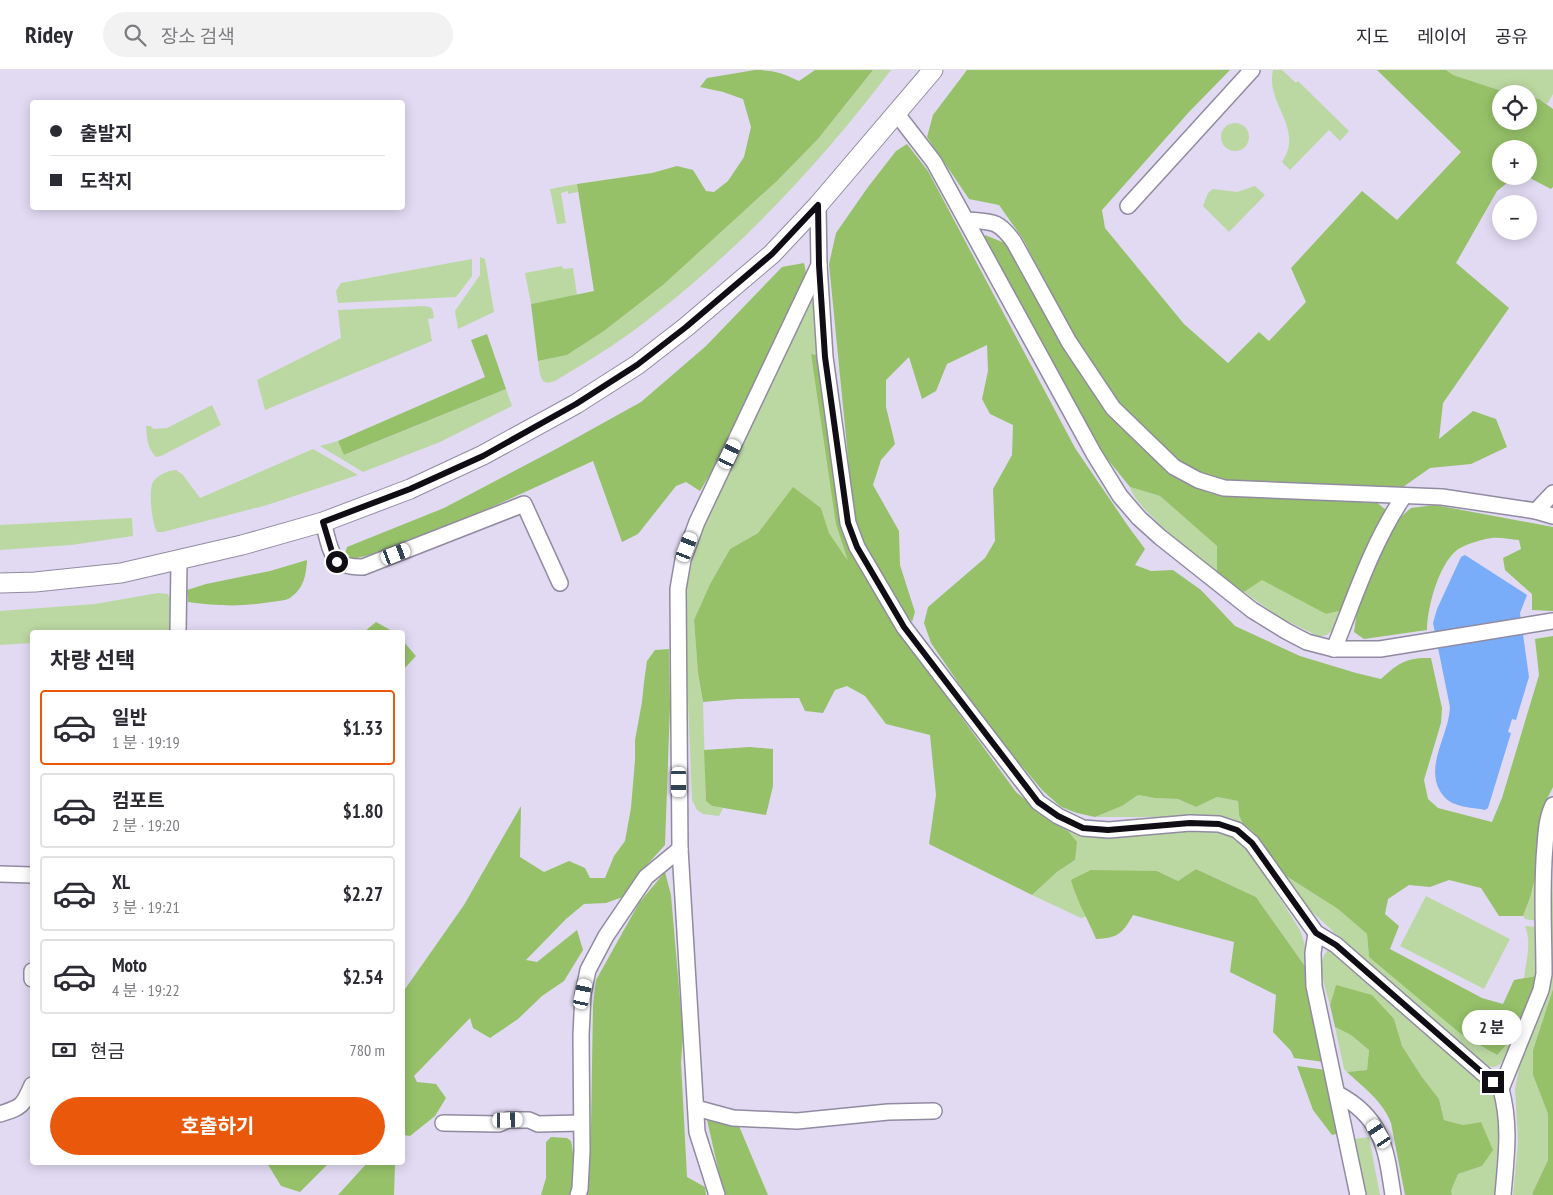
<!DOCTYPE html>
<html lang="ko">
<meta charset="utf-8">
<style>
:root{--surface:#fff;--page:#f2f2f3;--text:#2b2b33;--muted:#7c7c81;--line:#e1e1e2;--accent:#ea580c}
body{margin:0;font-family:"PT Sans Narrow","Noto Sans KR",sans-serif;background:var(--page);color:var(--text);height:100vh;display:flex;flex-direction:column;font-size:19px;white-space:nowrap}
*{box-sizing:border-box;margin:0}
p{font-size:16px;color:var(--muted)}
.icon{flex:none;width:28px;height:28px;fill:none;stroke:currentColor;stroke-width:2;stroke-linecap:round;stroke-linejoin:round}
.map{position:relative;flex:1;overflow:hidden}
.side{position:absolute;left:30px;top:560px;width:375px;height:535px;display:flex;flex-direction:column;background:var(--surface);border-radius:5px;box-shadow:0 2px 12px #0003}
.side>*{flex:none}
.hud{position:absolute;left:30px;top:30px;width:375px;height:110px;border-radius:5px;box-shadow:0 2px 12px #0003;display:grid;align-content:center;height:110px;padding:0 20px;background:var(--surface)}
.buttons{position:absolute;left:1492px;top:15px;display:grid;gap:10px}
.buttons a{display:grid;place-items:center;width:45px;height:45px;border-radius:50%;background:var(--surface);box-shadow:0 2px 12px #0003;font-size:25px}
.end{position:absolute;width:22px;height:22px;margin:-11px;border:6px solid #100d15;background:#fff;box-shadow:0 0 0 2px #fff}
.from{border-radius:50%}
.bubble{position:absolute;height:35px;border-radius:18px;background:var(--surface);box-shadow:0 2px 12px #0003;font-size:16px;font-weight:700;line-height:35px;text-align:center}
.car{position:absolute;width:15px;height:30px;margin:-15px -8px;border-radius:6px;box-shadow:0 0 4px 1px #0007;background:linear-gradient(#fff 24%,#345 0 40%,#fff 0 76%,#345 0 86%,#fff 0)}
.hud b{display:flex;align-items:center;gap:18px;height:48px;font-size:19px}
.hud b+b{border-top:1px solid var(--line)}
.hud i{width:12px;height:12px;background:var(--text)}
ul{padding:0;list-style:none}
li{display:flex;align-items:center;gap:15px;height:75px;margin:0 10px 8px;padding:0 10px;border:2px solid var(--line);border-radius:5px}
li div{flex:1}
li b{display:block;font-size:19px}
li em{font-style:normal;font-weight:700}
li.active{border-color:var(--accent)}
li>.icon{width:45px;height:45px;stroke-width:1.5}
h2{padding:0 20px;font-size:22px;line-height:60px}
.pay{display:flex;align-items:center;gap:12px;height:55px;padding:0 20px;font-size:19px}
.pay p{margin-inline-start:auto}
.button{display:flex;gap:10px;margin-top:auto;padding:10px 20px}
.button a{flex:1;height:58px;border-radius:30px;background:var(--accent);color:#fff;font-size:20px;font-weight:700;line-height:58px;text-align:center}
header{display:flex;align-items:center;gap:30px;box-sizing:border-box;height:70px;padding:0 25px;background:var(--surface);border-bottom:1px solid var(--line)}
header strong{font-size:24px}
nav{display:flex;gap:28px;margin-inline-start:auto;font-size:18px}
.search{width:350px;height:45px;background:var(--page);display:flex;align-items:center;gap:12px;box-sizing:border-box;padding:0 18px;border-radius:28px;color:var(--muted);font-size:19px}
.map>svg:first-child{display:block}
.green{fill:#bcd8a2}
.forest{fill:#96c169}
.water{fill:#79adfa}
.lines{fill:none;stroke-linecap:round;stroke-linejoin:round}
.minor-casing{stroke:#918ba1;stroke-width:18}
.tertiary-casing{stroke:#918ba1;stroke-width:21}
.minor{stroke:#fff;stroke-width:15}
.tertiary{stroke:#fff;stroke-width:19}
.route{stroke:#100d15;stroke-width:6}
</style>
<header>
<strong>Ridey</strong>
<div class="search"><svg class="icon" aria-label="search" viewBox="0 0 24 24"><circle cx="10" cy="10" r="6"/><path d="M15 15l6 6"/></svg>장소 검색</div>
<nav><a>지도</a><a>레이어</a><a>공유</a></nav>
</header>
<div class="map">
<svg width="1553" height="1125" viewBox="0 0 1553 1125">
<rect width="100%" height="100%" fill="#e1daf2"/>
<g class="green">
<path d="M873,0H891C816,99 729,191 629,264C605,281 580,296 555,311L547,313L543,311L540,305L538,291L567,285L604,261L663,215L777,111L818,69Z"/>
<path d="M1273,0H1282L1296,13L1298,11L1349,61L1340,71L1329,60L1290,100L1282,92C1305,58 1265,34 1273,0Z"/>
<path d="M1446,0H1553V24L1547,34L1539,29L1529,27V24H1511L1452,5Z"/>
<circle cx="1235" cy="67" r="14"/>
<path d="M577,114L578,122L568,124V121L561,123L566,153L557,154L550,119Z"/>
<path d="M1255,116L1265,125L1229,162L1203,136L1208,123L1213,119L1237,122Z"/>
<path d="M480,187L485,189L494,242L458,259L455,241L480,205Z"/>
<path d="M472,189V206L456,227L338,233L336,221L341,213Z"/>
<path d="M562,196L563,199L573,198L577,225L531,234L525,203Z"/>
<path d="M810,231L813,232L815,235L817,285L811,284L849,493L829,463L821,438L793,418L758,463L730,479L710,514L694,550L698,603L703,632L706,731L712,736L723,738L719,746L703,744L697,740L692,730L685,555L686,525L689,503L700,466L806,235Z"/>
<path d="M424,236C433,237 433,239 434,248L428,249L432,271L265,340L257,310L341,268L338,240Z"/>
<path d="M506,319L512,336L440,372L363,402L320,376L338,371L345,385Z"/>
<path d="M212,335L221,355L161,386L156,387C147,378 147,368 146,356H151L153,359L167,358Z"/>
<path d="M313,379L358,405L267,435L163,462H157C152,454 148,421 153,412C157,405 169,400 176,400L183,405L200,428Z"/>
<path d="M1130,417L1160,426L1217,476V503C1199,488 1134,437 1130,417Z"/>
<path d="M132,448L133,466L71,475L0,480V455Z"/>
<path d="M1262,509L1326,544L1343,540C1338,551 1333,568 1318,566L1281,548L1244,522Z"/>
<path d="M158,523L168,524L172,533V562H32V573L0,575V541L95,534Z"/>
<path d="M1138,725L1155,728L1178,729L1196,737L1217,727L1238,731L1239,745L1243,754L1233,749L1215,747H1095L1122,736Z"/>
<path d="M1052,752L1075,760H1210C1231,764 1234,765 1249,780L1300,860L1309,887V902L1256,827L1196,799L1178,811L1157,801L1075,824L1087,846L1081,848L1032,825L1057,802L1075,790L1068,761Z"/>
<path d="M1538,796L1537,851L1525,849L1523,846L1530,828Z"/>
<path d="M1553,803V919L1533,980V1005L1548,1044V1090L1532,1124L1534,1125H1513L1518,1071L1515,1019L1521,989L1546,923L1550,901Z"/>
<path d="M1283,804L1338,839L1367,864L1369,887L1496,985L1513,967C1508,979 1503,1004 1486,995L1366,892L1307,837Z"/>
<path d="M1426,826L1510,869L1484,919L1400,876Z"/>
<path d="M1525,856L1538,857L1536,906L1524,908C1526,891 1532,873 1525,856Z"/>
<path d="M1328,880H1333L1491,1020L1498,1031L1502,1046L1496,1125H1452L1451,1121L1458,1104L1482,1096L1481,1052L1463,1055L1444,1050L1439,1029L1422,1007L1402,976L1393,949L1336,915L1330,935C1326,918 1314,894 1328,880Z"/>
<path d="M1335,957L1351,965L1369,980L1367,1000L1347,1002L1344,999Z"/>
<path d="M1369,1067L1380,1125H1364L1354,1069Z"/>
</g>
<g class="forest">
<path d="M755,0C774,0 782,3 799,11L815,0H873L818,69L777,111L663,215L604,261L567,285L538,291L531,234L594,221L577,114L652,103L677,96L693,100L706,121L714,122L728,111L744,87L751,57L743,29L723,22L700,17L707,8Z"/>
<path d="M967,0H1230L1189,42L1102,140L1105,158L1184,254L1228,293L1259,262L1269,271L1306,232L1291,198L1362,121L1397,150L1461,82L1377,0H1446L1453,5L1511,24H1501V51H1529V27L1539,29L1553,39V117L1551,119L1526,106H1529V79H1501V106H1516L1497,121L1456,193L1509,238L1443,333L1439,369L1473,341L1496,349L1507,377L1471,394L1430,398L1403,417L1224,411L1201,405L1179,394L1119,336L1073,265L1023,169L999,135L969,129L927,67L933,45Z"/>
<path d="M907,74L928,101L1075,378L1128,456L1145,479L1135,495L1151,501L1173,500L1201,520L1235,556L1300,586L1356,603L1381,609C1398,593 1407,587 1431,588L1442,638L1441,653L1424,710L1428,729L1438,738L1492,752L1502,728L1539,605L1535,569L1553,566V717L1543,737L1538,763V796L1530,828L1523,846H1499L1481,818L1449,810L1430,817L1409,815L1388,829L1385,844L1399,856L1390,879L1482,928L1503,934L1514,910L1536,906L1530,929L1513,967L1497,985L1461,964L1369,887L1367,864L1338,839L1283,804L1259,769L1252,761L1243,754L1239,745L1238,731L1217,727L1196,737L1178,729L1155,728L1138,725L1122,736L1095,747L1077,743L1061,737L1042,720L986,653L931,573L924,553L928,537L985,488L995,471L993,419L1012,385L1013,355L990,344L982,329L988,301L987,275L947,294L936,321L922,329L909,287L886,310V337L895,374L881,390L873,415L899,461L900,495L915,542L912,552L895,530L859,465L853,438L829,194L836,163L868,117L896,81Z"/>
<path d="M985,165L1007,174L1063,275L1197,415L1375,431L1386,440L1383,451L1343,540L1326,544L1262,510L1244,522L1217,503V476L1160,426L1130,417L1100,380L984,169Z"/>
<path d="M804,193L807,208L712,401L700,421L686,412L676,416L638,464L622,472L593,391L481,442L373,484L353,489L344,487L347,477L444,438L558,378L641,332L706,276L782,197Z"/>
<path d="M487,264L506,319L344,385L338,371L485,307L471,270Z"/>
<path d="M811,284L817,285L841,451L895,556L1016,722L1052,752L1068,761L1077,772L1075,790L1057,802L1032,825L929,774L936,725L930,665L886,654L865,626L847,616L835,620L823,643L805,641L799,628L737,629L703,632L698,603L694,550L710,514L730,479L758,463L793,417L821,438L829,463L848,491L836,454Z"/>
<path d="M1435,435L1553,457V541L1532,540V524L1505,500L1503,488L1521,479L1519,470C1511,470 1501,467 1492,468C1483,469 1470,473 1462,477C1440,487 1427,538 1427,560L1364,569L1354,562L1357,541L1377,489L1395,452L1411,438Z"/>
<path d="M307,490C306,506 304,518 290,528C285,531 276,531 271,532C240,537 219,536 188,532L187,520L206,514L270,501Z"/>
<path d="M376,552L394,562H364Z"/>
<path d="M403,571L416,586L403,600Z"/>
<path d="M669,579L670,637L665,775L645,797L623,827L606,833L584,834L566,849L526,890L537,892L577,860L583,880L564,911L542,926L518,949L490,968L473,958L470,948L414,1006L417,1012L436,1014L446,1028L435,1046L410,1066L403,1065V922L464,835L521,736L520,787L544,802L569,791L585,798L590,808H605L614,786L625,771L631,738L635,690V670L642,632L644,612L647,591L655,580Z"/>
<path d="M750,677L773,679V716L766,745L712,736L706,731L704,680Z"/>
<path d="M1196,799L1256,827L1309,902L1324,992L1294,988L1291,981L1273,962L1276,925L1230,902L1234,872L1133,845C1122,864 1118,868 1096,869C1088,849 1076,830 1071,810L1091,800L1157,801L1178,811Z"/>
<path d="M665,802L671,825L683,964L681,993L687,1107L705,1117L706,1125H586L591,1057L593,935L596,910L639,833Z"/>
<path d="M1336,915L1372,925L1394,949L1402,976L1422,1007L1439,1029L1444,1050L1463,1055L1481,1052L1493,1080L1482,1096L1458,1104L1451,1121L1452,1125H1405L1391,1053C1382,1030 1364,1018 1347,1002L1367,1000L1369,980L1351,965L1335,957L1330,935Z"/>
<path d="M1553,919V1125H1534L1532,1124L1548,1090V1044L1533,1005V980Z"/>
<path d="M1297,996L1326,1000L1340,1063L1332,1065L1313,1040Z"/>
<path d="M707,1050L739,1056L768,1125H724Z"/>
<path d="M551,1067L567,1068L571,1071C575,1088 574,1108 570,1125H541L546,1108V1072Z"/>
<path d="M368,1092L395,1093L394,1125H338Z"/>
<path d="M267,1093H329L300,1122L281,1116Z"/>
</g>
<path class="water" d="M1465,485L1527,525L1520,543L1529,607L1516,650L1512,649L1508,662L1511,663L1488,738L1485,740C1476,738 1466,738 1458,735C1450,733 1444,728 1440,721C1425,695 1449,665 1450,637L1433,553L1437,539L1461,487Z"/>
<g class="lines">
<g class="minor-casing">
<g id="minor">
<path d="M897,44L934,92L1094,384L1120,426L1139,448L1160,467L1252,540L1286,561L1307,572L1334,579H1380L1553,551"/>
<path d="M1128,136L1252,0"/>
<path d="M967,150C993,152 998,150 1014,172L1069,272L1113,338L1174,397L1198,410L1224,418L1442,427L1536,441L1553,446"/>
<path d="M819,195L825,287L848,453L857,477L904,557L1038,732L1058,746L1083,758L1109,760L1190,753L1219,754L1237,760L1252,773L1316,863L1336,875L1501,1019C1511,1056 1506,1088 1503,1125"/>
<path d="M1536,441L1553,423"/>
<path d="M323,452C331,479 329,498 363,497L524,434L560,513"/>
<path d="M178,562L179,491"/>
<path d="M1334,579C1355,527 1372,473 1404,426"/>
<path d="M0,804L32,805"/>
<path d="M1316,863L1313,883L1314,916L1358,1125"/>
<path d="M32,901V909"/>
<path d="M1501,1019L1541,920L1544,904C1544,862 1541,819 1545,776C1546,762 1547,747 1553,735"/>
<path d="M1338,1024C1383,1048 1386,1079 1393,1125"/>
<path d="M696,1038L733,1048L797,1051L888,1042L934,1041"/>
<path d="M0,1044C22,1037 23,1036 32,1015"/>
<path d="M443,1053L499,1054L508,1050H529L538,1054L581,1053"/>
<path d="M578,1125L580,1119L582,1081L581,965L583,924L588,900L606,866L646,807L680,779"/>
<path d="M717,1125L697,1062L680,779L678,519L683,490L697,452L819,195L818,135"/>
</g>
</g>
<g class="tertiary-casing">
<path id="tertiary" d="M0,513L35,512L121,503L242,475L323,452L410,419L483,385L576,334L637,295L686,257L772,184L818,135L933,0"/>
</g>
<use href="#minor" class="minor"/>
<use href="#tertiary" class="tertiary"/>
</g>
<g class="lines">
<path class="route" d="M337,492L333,485L323,452L410,419L483,386L576,334L637,295L686,257L772,184L818,135L819,195L825,287L848,453L857,477L904,557L1038,732L1058,746L1083,758L1108,760L1190,753L1219,754L1237,760L1252,773L1316,863L1336,875L1493,1012"/>
</g>
</svg>
<div class="buttons">
<a><svg class="icon" aria-label="locate" viewBox="0 0 24 24"><circle cx="12" cy="12" r="6"/><path d="M12 2v4M12 18v4M2 12h4M18 12h4"/></svg></a>
<a>+</a>
<a>−</a>
</div>
<i class="end from" style="left:337px;top:492px"></i>
<i class="end" style="left:1493px;top:1012px"></i>
<div class="bubble" style="left:1462px;top:940px;width:60px">2 분</div>
<i class="car" style="left:730px;top:384px;rotate:25deg"></i>
<i class="car" style="left:687px;top:477px;rotate:21deg"></i>
<i class="car" style="left:396px;top:484px;rotate:69deg"></i>
<i class="car" style="left:679px;top:712px;rotate:180deg"></i>
<i class="car" style="left:583px;top:924px;rotate:12deg"></i>
<i class="car" style="left:508px;top:1050px;rotate:89deg"></i>
<i class="car" style="left:1379px;top:1064px;rotate:327deg"></i>
<div class="hud">
<b><i class="from"></i>출발지</b>
<b><i></i>도착지</b>
</div>
<section class="side">
<h2>차량 선택</h2>
<ul>
<li class="active"><svg class="icon" aria-label="car" viewBox="0 0 24 24"><path d="M5 17H2v-5l4-1 3-4h7l3 4 3 1v5h-3M9 17h6M6 11h13"/><circle cx="7" cy="17" r="2"/><circle cx="17" cy="17" r="2"/></svg><div><b>일반</b><p>1 분 · 19:19</p></div><em>$1.33</em></li>
<li><svg class="icon" aria-label="car" viewBox="0 0 24 24"><path d="M5 17H2v-5l4-1 3-4h7l3 4 3 1v5h-3M9 17h6M6 11h13"/><circle cx="7" cy="17" r="2"/><circle cx="17" cy="17" r="2"/></svg><div><b>컴포트</b><p>2 분 · 19:20</p></div><em>$1.80</em></li>
<li><svg class="icon" aria-label="car" viewBox="0 0 24 24"><path d="M5 17H2v-5l4-1 3-4h7l3 4 3 1v5h-3M9 17h6M6 11h13"/><circle cx="7" cy="17" r="2"/><circle cx="17" cy="17" r="2"/></svg><div><b>XL</b><p>3 분 · 19:21</p></div><em>$2.27</em></li>
<li><svg class="icon" aria-label="car" viewBox="0 0 24 24"><path d="M5 17H2v-5l4-1 3-4h7l3 4 3 1v5h-3M9 17h6M6 11h13"/><circle cx="7" cy="17" r="2"/><circle cx="17" cy="17" r="2"/></svg><div><b>Moto</b><p>4 분 · 19:22</p></div><em>$2.54</em></li>
</ul>
<div class="pay"><svg class="icon" aria-label="cash" viewBox="0 0 24 24"><path d="M3 7h18v10H3z"/><circle cx="12" cy="12" r="2"/></svg>현금<p>780 m</p></div>
<div class="button"><a>호출하기</a></div>
</section>
</div>
